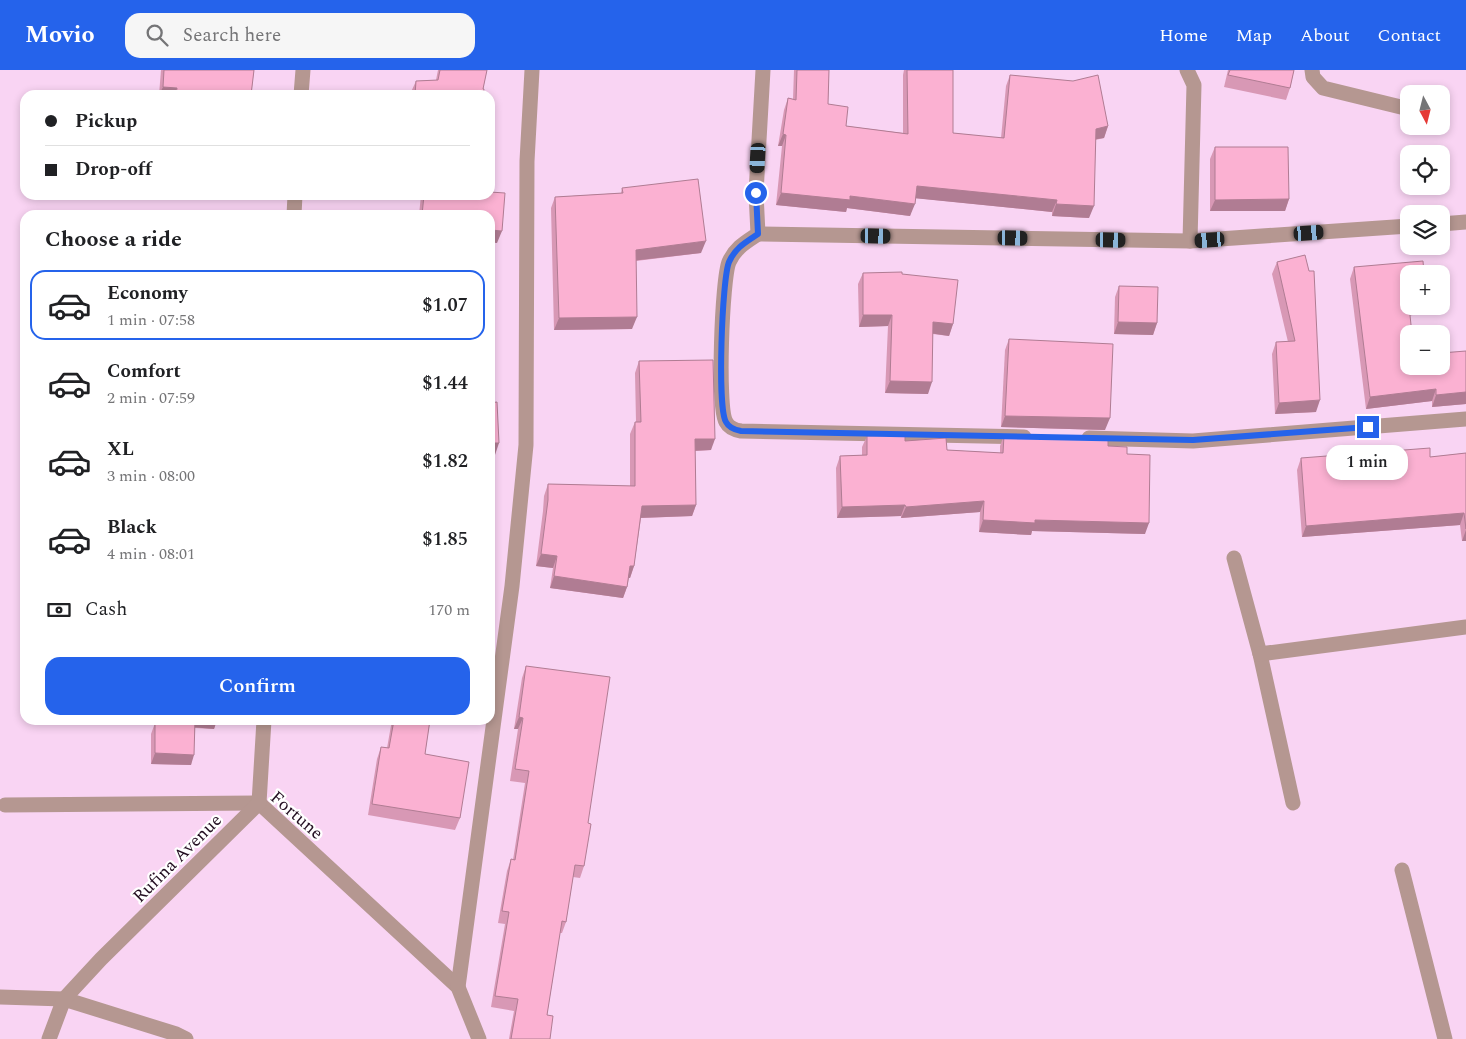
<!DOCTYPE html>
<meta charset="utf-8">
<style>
:root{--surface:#fff;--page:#f6f6f6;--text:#202124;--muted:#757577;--line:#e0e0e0;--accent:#2563eb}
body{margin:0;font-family:Spectral,serif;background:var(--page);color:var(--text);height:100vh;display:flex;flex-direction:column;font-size:19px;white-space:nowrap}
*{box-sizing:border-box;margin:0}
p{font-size:16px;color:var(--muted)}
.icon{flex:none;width:28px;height:28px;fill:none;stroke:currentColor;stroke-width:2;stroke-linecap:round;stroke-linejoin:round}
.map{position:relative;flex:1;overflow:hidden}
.sheet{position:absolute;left:20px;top:140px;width:475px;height:515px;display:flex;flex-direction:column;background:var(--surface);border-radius:15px;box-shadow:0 2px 8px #0003}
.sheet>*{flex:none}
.top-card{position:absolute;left:20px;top:20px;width:475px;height:110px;border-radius:15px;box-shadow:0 2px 8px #0003;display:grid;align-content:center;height:110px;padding:0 25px;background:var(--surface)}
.needle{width:32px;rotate:173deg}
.tools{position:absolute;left:1400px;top:15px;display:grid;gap:10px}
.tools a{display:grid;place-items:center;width:50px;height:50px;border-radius:10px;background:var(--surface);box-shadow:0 2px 8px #0003;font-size:25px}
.end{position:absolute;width:22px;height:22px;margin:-11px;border:6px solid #2563eb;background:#fff;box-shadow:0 0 0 2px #fff}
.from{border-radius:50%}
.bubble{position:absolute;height:35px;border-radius:15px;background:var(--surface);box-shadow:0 2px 8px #0003;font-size:16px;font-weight:600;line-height:35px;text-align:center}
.car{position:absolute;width:15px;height:30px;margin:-15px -8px;border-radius:6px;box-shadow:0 0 4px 1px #0007;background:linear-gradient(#222 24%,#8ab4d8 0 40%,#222 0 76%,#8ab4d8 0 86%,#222 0)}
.top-card b{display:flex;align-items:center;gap:18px;height:48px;font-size:19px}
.top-card b+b{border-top:1px solid var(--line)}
.top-card i{width:12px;height:12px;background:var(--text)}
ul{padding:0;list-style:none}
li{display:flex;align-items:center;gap:15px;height:70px;margin:0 10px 8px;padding:0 15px;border:2px solid transparent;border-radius:15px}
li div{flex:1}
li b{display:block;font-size:19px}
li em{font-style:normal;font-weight:600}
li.current{border-color:var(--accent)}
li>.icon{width:45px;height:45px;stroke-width:1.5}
h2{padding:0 25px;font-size:22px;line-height:60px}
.pay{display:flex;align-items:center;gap:12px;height:55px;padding:0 25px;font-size:19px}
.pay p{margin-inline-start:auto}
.cta{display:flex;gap:10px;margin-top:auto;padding:10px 25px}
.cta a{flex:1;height:58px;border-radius:15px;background:var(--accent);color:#fff;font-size:20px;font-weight:600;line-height:58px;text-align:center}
header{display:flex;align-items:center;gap:30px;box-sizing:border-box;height:70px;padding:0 25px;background:var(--accent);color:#fff}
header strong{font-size:24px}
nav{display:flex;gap:28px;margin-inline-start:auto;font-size:18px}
.search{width:350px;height:45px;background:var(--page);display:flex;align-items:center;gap:12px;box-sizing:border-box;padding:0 18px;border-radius:15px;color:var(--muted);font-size:19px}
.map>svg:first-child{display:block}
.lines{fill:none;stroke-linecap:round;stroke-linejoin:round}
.street{stroke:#b59791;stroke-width:15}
.wall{fill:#d898b5}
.shaded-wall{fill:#b07c93}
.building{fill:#fbb1d2;stroke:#b07c93}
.route{stroke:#2563eb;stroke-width:6}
.labels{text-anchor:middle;stroke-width:4.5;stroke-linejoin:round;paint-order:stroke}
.street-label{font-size:18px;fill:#240f22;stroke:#fff}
</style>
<header>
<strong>Movio</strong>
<div class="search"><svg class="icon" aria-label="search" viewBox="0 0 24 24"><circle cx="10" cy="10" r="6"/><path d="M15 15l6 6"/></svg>Search here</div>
<nav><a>Home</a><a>Map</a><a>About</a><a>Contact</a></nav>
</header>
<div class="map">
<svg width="1466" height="969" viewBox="0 0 1466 969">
<rect width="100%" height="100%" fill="#f9d4f3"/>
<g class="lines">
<g class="street">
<path d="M763,0L756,123L758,164C746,172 735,178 729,192C722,209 717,338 726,352C729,358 735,360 741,361L1024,367"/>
<path d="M1187,0L1194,15L1190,171"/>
<path d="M1312,0L1313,7L1323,18L1409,39"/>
<path d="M301,25L303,0"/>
<path d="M294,145L295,125"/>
<path d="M1441,154L1466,152"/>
<path d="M758,164L1190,171L1409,156"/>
<path d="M1089,368L1193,371L1466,349"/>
<path d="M1234,488L1260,584L1293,733"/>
<path d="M1260,584L1466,557"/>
<path d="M5,735L259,733L458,917L479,969"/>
<path d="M1402,800L1445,969"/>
<path d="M458,917L512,516L526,375L527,91L532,0"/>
<path d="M0,927L64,929L176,964L186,969"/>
<path d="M49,969L64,929L101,889L259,733L264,650"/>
</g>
</g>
<g class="wall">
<path d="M161,0H254L251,25H159Z"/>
<path d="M438,0H487L483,19V25H411V22L416,11L436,10Z"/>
<path d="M794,0H829L828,34L846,56L903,63V5L904,0H953V63L1001,68L1006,16L1010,5L1108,56L1104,68L1095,70L1089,148L1052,146V142L915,128L910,146L847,138L846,142L776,135L782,76H778L784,40L788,28L793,29Z"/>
<path d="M1228,0H1294L1290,18L1286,30L1224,17Z"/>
<path d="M1215,77L1289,129L1285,141H1210V89Z"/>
<path d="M622,118L701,183L636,191L632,259L554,260L551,138L555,127L621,123Z"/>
<path d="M421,125H490L497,173L491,172L490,145H419Z"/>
<path d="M1277,192L1316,342L1275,344L1272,284L1276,272H1288L1272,204Z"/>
<path d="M1354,197L1409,236H1425L1422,244L1410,245L1409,296L1466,281V334L1432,337V331L1366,339L1350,209Z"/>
<path d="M863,203L902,204L953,254L949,266L933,264L928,324L885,323L888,256L859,257L858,214Z"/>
<path d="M1119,216L1157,253L1153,265L1114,264L1115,227Z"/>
<path d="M1009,269L1105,360L1001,357L1005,280Z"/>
<path d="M639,291L711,380L695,381L696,435L692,446L641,448L634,496L630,508H629L627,517L623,528L550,518L553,498L536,496L543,441L544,426L548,414L630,416V364L635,352H636L635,303Z"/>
<path d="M1004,365L1108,376L1127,384L1145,464L1032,461L1031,465L979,462L980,442L901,448V446L837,448L836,398L840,386L862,385V377L867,366L905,371L947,380L1000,383V376Z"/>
<path d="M1466,383V471H1462L1460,455L1302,467L1297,400L1301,388L1430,387Z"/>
<path d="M526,596L588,753L584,796L580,808L573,807L566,852L562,863H560L547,945L550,969H509L514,941L491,937L505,854L498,853L507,801L511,789L513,790L525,713L510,711L518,659H514L522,608Z"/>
<path d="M157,650H217L214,659L195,658L191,695L151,694V664L155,653L157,654Z"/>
<path d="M392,650H430L425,684L460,748L455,760L368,745L377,689L381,677L387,678Z"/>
</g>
<g class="shaded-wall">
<path d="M163,17L177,18L174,25H159Z"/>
<path d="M1108,56L1104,68L1091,70L1096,59Z"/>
<path d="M783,64L786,65L782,76H778Z"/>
<path d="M917,116L1057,130L1052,142L913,128Z"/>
<path d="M781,123L850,126L915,134L910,146L847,138L846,142L776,135Z"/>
<path d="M1289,129L1285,141H1210L1215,130Z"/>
<path d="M1056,134L1094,136L1089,148L1052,146Z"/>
<path d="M491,160L502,161L497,173L490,172Z"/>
<path d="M706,171L701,183L631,191L636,180Z"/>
<path d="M1409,236H1425L1422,244L1404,246Z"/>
<path d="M863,245H892L888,256L859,257Z"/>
<path d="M637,247L632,259L554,260L559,248Z"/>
<path d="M933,252L953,254L949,266L929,263Z"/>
<path d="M1118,252L1157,253L1153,265L1114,264Z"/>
<path d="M890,311L932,312L928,324L885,323Z"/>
<path d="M1436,319L1432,331L1366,339L1370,327Z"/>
<path d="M1466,322V334L1432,337L1436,325Z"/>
<path d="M1320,330L1316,342L1275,344L1279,333Z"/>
<path d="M1005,346L1110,348L1105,360L1001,357Z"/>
<path d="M695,369H715L711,380L690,381Z"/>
<path d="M490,373H499L495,385H490Z"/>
<path d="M984,431L980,442L901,448L906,437Z"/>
<path d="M696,435L692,446L638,448L642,436Z"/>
<path d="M905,435L901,446L837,448L842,437Z"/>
<path d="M1464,443L1460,455L1302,467L1306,456Z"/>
<path d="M983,450H1035L1149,453L1145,464L1032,461L1031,465L979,462Z"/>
<path d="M1466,460V471H1462Z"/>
<path d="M541,484L557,486L553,498L536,496Z"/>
<path d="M630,496H634L630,508H626Z"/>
<path d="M554,506L627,517L623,528L550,518Z"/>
<path d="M519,647L523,648L518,659H514Z"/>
<path d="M194,650H217L214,659L191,657Z"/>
<path d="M155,683L194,685L191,695L151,694Z"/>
</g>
<g class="building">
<path d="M164,0H254L251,25H176L177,18L163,17Z"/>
<path d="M440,0H487L483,19H484L483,25H415L416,11L438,10Z"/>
<path d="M797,0H829L828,34L848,37L846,56L908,64L907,0H953V63L1004,68L1010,5L1073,11L1098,5L1108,56L1096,59L1094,136L1056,134L1057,130L917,116L915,134L850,126V130L781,123L786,65L783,64L788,28L796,30Z"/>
<path d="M1230,0H1294L1290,18L1228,5Z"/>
<path d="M1215,77H1288L1289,129L1215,130Z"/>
<path d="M698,109L706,171L636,180L637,247L559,248L555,127L623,123L622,118Z"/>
<path d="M490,122L505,123L502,161L491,160L490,196V145H422L424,125H490Z"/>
<path d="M1305,185L1309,201H1314L1320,330L1279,333L1276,272L1295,271L1277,192Z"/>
<path d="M1423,191L1424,204H1409V236L1412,264H1409V296H1441V283L1466,281V322L1436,325V319L1370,327L1354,197Z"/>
<path d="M902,202V204L958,210L953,254L933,252L932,312L890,311L892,245H863V203Z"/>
<path d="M1119,216L1158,217L1157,253L1118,252Z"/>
<path d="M1009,269L1113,274L1110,348L1005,346Z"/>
<path d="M713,290L715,369H695L696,435L642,436L634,496H630L627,517L554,506L557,486L541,484L548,430V414L635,416V352H641L639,291Z"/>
<path d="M497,332L499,373H490V333Z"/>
<path d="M905,365V371L946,368L947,380L1003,383L1004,365L1108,367V376L1127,377V384L1150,385L1149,453L1035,450V453L983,450L984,431L906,437L905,435L842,437L840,386L867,385V366Z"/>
<path d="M1430,378V387L1466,383V459L1464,443L1306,456L1301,388Z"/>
<path d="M526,596L610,607L588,753L591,754L584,796L575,795L566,852L562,851L547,945L553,946L550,969H511L518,929L495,926L509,842L502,841L511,789L515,790L529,701L515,699L523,648L519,647Z"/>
<path d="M160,650H195L194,685L155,683V653L160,654Z"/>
<path d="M394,650H430L425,684L469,692L460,748L372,734L381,677L389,678Z"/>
</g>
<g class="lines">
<path class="route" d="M756,123L758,164C746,172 735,178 729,192C722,209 717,338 726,352C729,358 735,360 741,361L1193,370L1368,357"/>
</g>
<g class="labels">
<g class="street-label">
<text transform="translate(297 745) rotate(41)" y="6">Fortune</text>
<text transform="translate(177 788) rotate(-45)" y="6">Rufina Avenue</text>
</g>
</g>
</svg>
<div class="tools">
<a><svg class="needle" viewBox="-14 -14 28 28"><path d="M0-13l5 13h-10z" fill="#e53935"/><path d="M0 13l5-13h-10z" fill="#757577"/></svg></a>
<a><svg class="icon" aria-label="locate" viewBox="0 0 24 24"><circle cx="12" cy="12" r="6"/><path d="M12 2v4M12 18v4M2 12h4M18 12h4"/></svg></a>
<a><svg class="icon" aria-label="layers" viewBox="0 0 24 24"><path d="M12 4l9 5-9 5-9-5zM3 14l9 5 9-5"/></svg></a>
<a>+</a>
<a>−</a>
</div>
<i class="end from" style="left:756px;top:123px"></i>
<i class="end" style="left:1368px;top:357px"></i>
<div class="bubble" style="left:1326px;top:375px;width:82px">1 min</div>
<i class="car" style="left:758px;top:88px;rotate:183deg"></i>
<i class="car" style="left:1309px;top:163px;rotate:86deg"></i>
<i class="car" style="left:876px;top:166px;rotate:91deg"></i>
<i class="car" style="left:1013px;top:168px;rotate:91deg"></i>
<i class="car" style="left:1111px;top:170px;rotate:91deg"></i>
<i class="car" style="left:1210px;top:170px;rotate:266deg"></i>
<div class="top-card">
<b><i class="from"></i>Pickup</b>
<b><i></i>Drop-off</b>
</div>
<section class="sheet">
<h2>Choose a ride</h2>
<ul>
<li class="current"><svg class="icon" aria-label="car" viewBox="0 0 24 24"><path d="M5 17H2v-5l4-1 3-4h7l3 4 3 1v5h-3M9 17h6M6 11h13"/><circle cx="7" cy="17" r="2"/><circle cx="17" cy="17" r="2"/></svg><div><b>Economy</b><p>1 min · 07:58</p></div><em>$1.07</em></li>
<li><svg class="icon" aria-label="car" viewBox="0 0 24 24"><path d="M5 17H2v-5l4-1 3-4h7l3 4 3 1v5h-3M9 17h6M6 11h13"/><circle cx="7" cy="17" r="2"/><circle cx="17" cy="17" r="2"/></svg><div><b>Comfort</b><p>2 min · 07:59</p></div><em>$1.44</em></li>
<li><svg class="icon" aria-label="car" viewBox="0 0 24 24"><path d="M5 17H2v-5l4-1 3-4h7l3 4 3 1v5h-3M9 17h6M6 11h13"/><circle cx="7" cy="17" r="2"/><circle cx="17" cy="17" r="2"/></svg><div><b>XL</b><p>3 min · 08:00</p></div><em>$1.82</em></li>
<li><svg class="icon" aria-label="car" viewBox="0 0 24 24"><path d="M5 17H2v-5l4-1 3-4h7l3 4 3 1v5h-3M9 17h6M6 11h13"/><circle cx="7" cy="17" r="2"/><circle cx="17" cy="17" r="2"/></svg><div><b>Black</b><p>4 min · 08:01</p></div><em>$1.85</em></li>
</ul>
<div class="pay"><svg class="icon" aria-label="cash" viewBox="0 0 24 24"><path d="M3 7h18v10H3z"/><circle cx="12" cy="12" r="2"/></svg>Cash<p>170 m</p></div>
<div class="cta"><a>Confirm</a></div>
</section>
</div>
